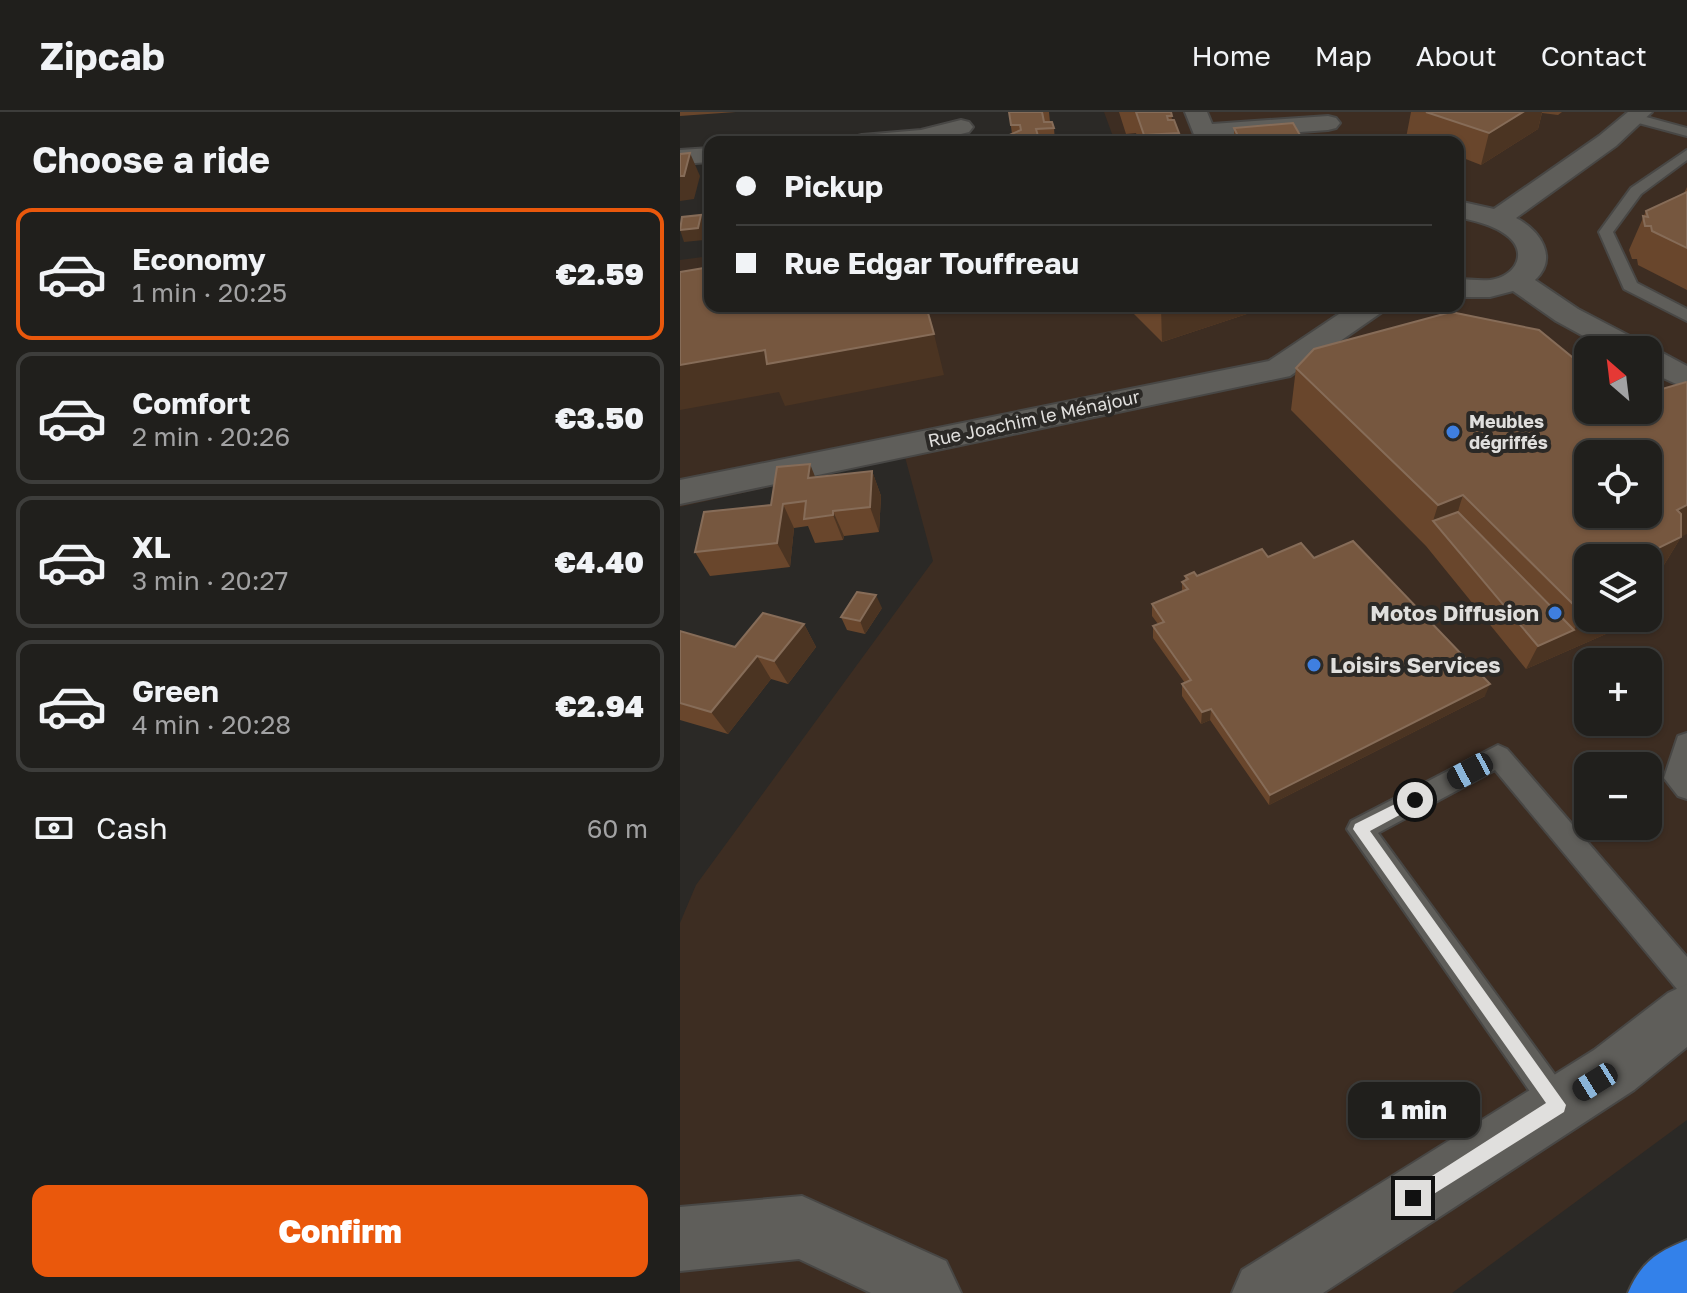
<!DOCTYPE html>
<meta charset="utf-8">
<style>
:root{--surface:#201f1c;--page:#282725;--text:#f1f3f6;--muted:#a2a2a3;--line:#3d3d3b;--accent:#ea580c}
body{margin:0;font-family:"Golos Text",sans-serif;background:var(--page);color:var(--text);height:100vh;display:flex;flex-direction:column;font-size:30px;white-space:nowrap}
*{box-sizing:border-box;margin:0}
p{font-size:26px;color:var(--muted)}
.icon{flex:none;width:44px;height:44px;fill:none;stroke:currentColor;stroke-width:2;stroke-linecap:round;stroke-linejoin:round}
.map{position:relative;flex:1;overflow:hidden}
.sheet{display:flex;flex-direction:column;background:var(--surface);width:680px}
.sheet>*{flex:none}
.guide{position:absolute;left:24px;top:24px;width:760px;height:176px;border-radius:16px;box-shadow:0 2px 6px #0004,0 0 0 2px var(--line);display:grid;align-content:center;height:176px;padding:0 32px;background:var(--surface)}
.needle{width:52px;rotate:332deg}
.buttons{position:absolute;left:894px;top:224px;display:grid;gap:16px}
.buttons a{display:grid;place-items:center;width:88px;height:88px;border-radius:16px;background:var(--surface);box-shadow:0 2px 6px #0004,0 0 0 2px var(--line);font-size:40px}
.end{position:absolute;width:36px;height:36px;margin:-18px;border:10px solid #e0dfdd;background:#111;box-shadow:0 0 0 4px #111}
.from{border-radius:50%}
.bubble{position:absolute;height:56px;border-radius:16px;background:var(--surface);box-shadow:0 2px 6px #0004,0 0 0 2px var(--line);font-size:26px;font-weight:800;line-height:56px;text-align:center}
.car{position:absolute;width:24px;height:48px;margin:-24px -12px;border-radius:10px;box-shadow:0 0 6px 2px #0007;background:linear-gradient(#222 24%,#8ab4d8 0 40%,#222 0 76%,#8ab4d8 0 86%,#222 0)}
.guide b{display:flex;align-items:center;gap:28px;height:76px;font-size:30px}
.guide b+b{border-top:2px solid var(--line)}
.guide i{width:20px;height:20px;background:var(--text)}
ul{padding:0;list-style:none}
li{display:flex;align-items:center;gap:24px;height:132px;margin:0 16px 12px;padding:0 16px;border:4px solid var(--line);border-radius:16px}
li div{flex:1}
li b{display:block;font-size:30px}
li em{font-style:normal;font-weight:800}
li.selected{border-color:var(--accent)}
li>.icon{width:72px;height:72px;stroke-width:1.5}
h2{padding:0 32px;font-size:36px;line-height:96px}
.pay{display:flex;align-items:center;gap:20px;height:88px;padding:0 32px;font-size:30px}
.pay p{margin-inline-start:auto}
.button{display:flex;gap:16px;margin-top:auto;padding:16px 32px}
.button a{flex:1;height:92px;border-radius:16px;background:var(--accent);color:#fff;font-size:32px;font-weight:800;line-height:92px;text-align:center}
header{display:flex;align-items:center;gap:48px;box-sizing:border-box;height:112px;padding:0 40px;background:var(--surface);border-bottom:2px solid var(--line)}
header strong{font-size:38px}
nav{display:flex;gap:44px;margin-inline-start:auto;font-size:28px}
main{display:flex;flex:1;min-height:0}
.map>svg:first-child{display:block}
.commercial{fill:#3d2d22;fill-rule:evenodd}
.lines{fill:none;stroke-linecap:round;stroke-linejoin:round}
.lane-casing{stroke:#484745;stroke-width:4}
.street-casing{stroke:#484745;stroke-width:4}
.secondary-casing{stroke:#484745;stroke-width:4}
.highway-casing{stroke:#484745;stroke-width:4}
.lane{fill:#5f5e5a;fill-rule:evenodd}
.street{fill:#5f5e5a;fill-rule:evenodd}
.secondary{fill:#5f5e5a;fill-rule:evenodd}
.highway{fill:#3381ea;fill-rule:evenodd}
.wall{fill:#69462c}
.shaded-wall{fill:#4b3422}
.building{fill:#76573f;stroke:#866c58;stroke-width:2;fill-rule:evenodd}
.route{fill:#e0dfdd}
.shop-dot{fill:#3f7fe0;stroke:#2b2926;stroke-width:3}
.labels{text-anchor:middle;stroke-width:8;stroke-linejoin:round;paint-order:stroke}
.far-street-label{font-size:18px;fill:#e0dfdd;stroke:#2b2926}
.far-poi-label{font-size:18px;font-weight:bold;fill:#e0dfdd;stroke:#2b2926;text-anchor:start}
.poi-label{font-size:22px;font-weight:bold;fill:#e0dfdd;stroke:#2b2926;text-anchor:end}
</style>
<header>
<strong>Zipcab</strong>
<nav><a>Home</a><a>Map</a><a>About</a><a>Contact</a></nav>
</header>
<main>
<section class="sheet">
<h2>Choose a ride</h2>
<ul>
<li class="selected"><svg class="icon" aria-label="car" viewBox="0 0 24 24"><path d="M5 17H2v-5l4-1 3-4h7l3 4 3 1v5h-3M9 17h6M6 11h13"/><circle cx="7" cy="17" r="2"/><circle cx="17" cy="17" r="2"/></svg><div><b>Economy</b><p>1 min · 20:25</p></div><em>€2.59</em></li>
<li><svg class="icon" aria-label="car" viewBox="0 0 24 24"><path d="M5 17H2v-5l4-1 3-4h7l3 4 3 1v5h-3M9 17h6M6 11h13"/><circle cx="7" cy="17" r="2"/><circle cx="17" cy="17" r="2"/></svg><div><b>Comfort</b><p>2 min · 20:26</p></div><em>€3.50</em></li>
<li><svg class="icon" aria-label="car" viewBox="0 0 24 24"><path d="M5 17H2v-5l4-1 3-4h7l3 4 3 1v5h-3M9 17h6M6 11h13"/><circle cx="7" cy="17" r="2"/><circle cx="17" cy="17" r="2"/></svg><div><b>XL</b><p>3 min · 20:27</p></div><em>€4.40</em></li>
<li><svg class="icon" aria-label="car" viewBox="0 0 24 24"><path d="M5 17H2v-5l4-1 3-4h7l3 4 3 1v5h-3M9 17h6M6 11h13"/><circle cx="7" cy="17" r="2"/><circle cx="17" cy="17" r="2"/></svg><div><b>Green</b><p>4 min · 20:28</p></div><em>€2.94</em></li>
</ul>
<div class="pay"><svg class="icon" aria-label="cash" viewBox="0 0 24 24"><path d="M3 7h18v10H3z"/><circle cx="12" cy="12" r="2"/></svg>Cash<p>60 m</p></div>
<div class="button"><a>Confirm</a></div>
</section>
<div class="map">
<svg width="1007" height="1181" viewBox="0 0 1007 1181">
<rect width="100%" height="100%" fill="#2b2926"/>
<path class="commercial" d="M424,0H1007V1008L772,1181H0V811L16,773L253,449L225,345L0,395V148L30,144V194H778V30H435ZM908,238H968V298H908ZM908,342H968V402H908ZM908,446H968V506H908ZM908,550H968V610H908ZM908,654H968V714H908Z"/>
<g class="lines">
<g class="lane-casing">
<g id="lane">
<path d="M955,2L1007,16V24L951,9V3Z"/>
<path d="M1007,38V48L961,82L933,120L957,171L1007,197V209L944,177L919,120L951,76Z"/>
<path d="M1007,621V687L998,684L984,666L998,624Z"/>
<path d="M818,633L827,637L1007,845V882L997,877L815,658L698,721L889,982L894,993L889,1004L878,1009L867,1004L667,717L671,709Z"/>
</g>
</g>
<g class="street-casing">
<g id="street">
<path d="M505,0H527L532,12L648,4L656,6L660,11L656,16L648,18L523,27L515,25Z"/>
<path d="M281,8L289,10L293,15L289,20L249,30H170L174,25L182,23L241,18Z"/>
<path d="M30,36V50L0,52V38Z"/>
<path d="M671,194H706L702,200L610,264L0,392V368L589,249Z"/>
<path d="M122,1084L266,1149L281,1181H191L119,1147L0,1159V1095Z"/>
</g>
</g>
<g class="secondary-casing">
<g id="secondary">
<path d="M948,0H972L936,34L836,106C860,118 879,146 855,168L898,197L963,231L967,237L979,239L1007,254V277L968,259V238H929L876,209L833,179L810,185H778V167C788,167 799,169 810,168C836,165 850,139 825,122C811,112 794,109 778,105V89L814,97L919,24Z"/>
<path d="M1007,872V935L954,978L643,1181H552L562,1158L914,938L988,881Z"/>
</g>
</g>
<g class="highway-casing">
<path id="highway" d="M1007,1128V1181H948C961,1150 977,1140 1007,1128Z"/>
</g>
<use href="#lane" class="lane"/>
<use href="#street" class="street"/>
<use href="#secondary" class="secondary"/>
<use href="#highway" class="highway"/>
</g>
<g class="wall">
<path d="M0,0H56L0,4Z"/>
<path d="M329,0H369L370,10L374,16L375,30H328L327,24L332,22Z"/>
<path d="M439,0H491L492,8L499,21V30H459L456,21L446,22Z"/>
<path d="M731,0H882L878,3L862,1L858,17L801,53L778,44V30H736L726,26Z"/>
<path d="M554,16L624,30H554Z"/>
<path d="M1007,75V178L958,153L957,147H952L949,138L966,99L1004,81Z"/>
<path d="M446,194H591L482,230Z"/>
<path d="M616,256L1001,425L976,466L968,470V446L935,518L846,557L746,434L611,298Z"/>
<path d="M192,359L201,384L199,420L164,424L163,428L135,431L128,414L114,416L110,455L30,464L15,440L136,366Z"/>
<path d="M588,445L634,446L805,584L589,693L530,608L521,612L502,584V572L505,571L473,526V514L478,512L472,504V492L502,480V470L505,468V464H517Z"/>
<path d="M202,496L185,522L167,518L161,505Z"/>
<path d="M124,512L136,535L108,572L91,567L48,622L0,608V519L55,535Z"/>
</g>
<g class="shaded-wall">
<path d="M843,0H862L858,17L801,53L809,21Z"/>
<path d="M10,41L20,64L14,87L0,89V64Z"/>
<path d="M21,103L26,116L24,128L4,130L0,118Z"/>
<path d="M128,194H135L144,240L129,199Z"/>
<path d="M488,194H591L482,230L481,196Z"/>
<path d="M254,222L264,263L105,294L99,280L0,298V253L85,238Z"/>
<path d="M130,352L140,377L128,366Z"/>
<path d="M192,359L201,384L199,420L190,395Z"/>
<path d="M783,383L770,425L753,409L758,393Z"/>
<path d="M103,392L114,416L110,455L97,431Z"/>
<path d="M1007,393V422L984,433L1001,425L976,466L968,470V446H958L997,398Z"/>
<path d="M153,399L164,424L163,428L153,403Z"/>
<path d="M196,483L202,496L185,522L180,509Z"/>
<path d="M908,500V506H942L935,518L846,557L858,534L894,518L903,502Z"/>
<path d="M124,512L136,535L108,572L94,549Z"/>
<path d="M77,544L91,567L48,622L31,600Z"/>
<path d="M810,572L805,584L589,693L590,683Z"/>
<path d="M531,597L530,608L521,612L522,600Z"/>
</g>
<g class="building">
<path d="M329,0H362L364,10H372L374,16L356,17L358,24L350,30L327,24L341,18L340,13H331Z"/>
<path d="M456,0H491L492,4H487L488,8H494L499,21L464,23Z"/>
<path d="M746,0H843L809,21Z"/>
<path d="M613,11L624,30H561L554,16Z"/>
<path d="M10,41L4,64H0V42Z"/>
<path d="M30,47V61H26Z"/>
<path d="M1007,80V136L972,119L971,114H965L963,104L968,105L966,99Z"/>
<path d="M21,103L18,116L0,118L2,105Z"/>
<path d="M30,155V194H128L129,199L157,194H246L254,222L87,252L85,238L0,253V160Z"/>
<path d="M771,200L859,218L908,258V298H968V281L1006,270L1007,271V393L997,398L1001,402V425L958,446H908V500L903,502L783,383L758,393L616,256L634,237ZM908,342H968V402H908Z"/>
<path d="M130,352L128,366L192,359L190,395L153,399V403L124,407L126,389L103,392L97,431L15,440L24,400L91,393L97,355Z"/>
<path d="M778,400L894,518L858,534L753,409Z"/>
<path d="M673,429L810,572L590,683L531,597L522,600L502,572L511,568L473,514L484,510L472,492L508,477L502,470L508,467L505,464L514,460L517,464L582,437L588,445L621,431L634,446Z"/>
<path d="M177,480L196,483L180,509L161,505Z"/>
<path d="M83,501L124,512L94,549L77,544L31,600L0,591V519L55,535Z"/>
</g>
<path class="route" d="M735,682L742,688L740,692L690,719L886,993L884,1000L733,1095L727,1093L724,1086L727,1080L866,991L673,717L675,712Z"/>
<g class="shop-dot">
<circle cx="773" cy="320" r="8"/>
<circle cx="875" cy="501" r="8"/>
<circle cx="634" cy="553" r="8"/>
</g>
<g class="labels">
<g class="far-street-label">
<text transform="translate(354 307) rotate(-12)" y="6">Rue Joachim le Ménajour</text>
</g>
<g class="far-poi-label">
<text x="789" y="316">Meubles<tspan x="789" dy="21">dégriffés</tspan></text>
</g>
<g class="poi-label">
<text x="859" y="509">Motos Diffusion</text>
<text x="650" y="561" text-anchor="start">Loisirs Services</text>
</g>
</g>
</svg>
<div class="buttons">
<a><svg class="needle" viewBox="-14 -14 28 28"><path d="M0-13l5 13h-10z" fill="#e53935"/><path d="M0 13l5-13h-10z" fill="#a2a2a3"/></svg></a>
<a><svg class="icon" aria-label="locate" viewBox="0 0 24 24"><circle cx="12" cy="12" r="6"/><path d="M12 2v4M12 18v4M2 12h4M18 12h4"/></svg></a>
<a><svg class="icon" aria-label="layers" viewBox="0 0 24 24"><path d="M12 4l9 5-9 5-9-5zM3 14l9 5 9-5"/></svg></a>
<a>+</a>
<a>−</a>
</div>
<i class="end from" style="left:735px;top:688px"></i>
<i class="end" style="left:733px;top:1086px"></i>
<div class="bubble" style="left:668px;top:970px;width:132px">1 min</div>
<i class="car" style="left:790px;top:659px;rotate:242deg"></i>
<i class="car" style="left:915px;top:970px;rotate:238deg"></i>
<div class="guide">
<b><i class="from"></i>Pickup</b>
<b><i></i>Rue Edgar Touffreau</b>
</div>
</div>
</main>
